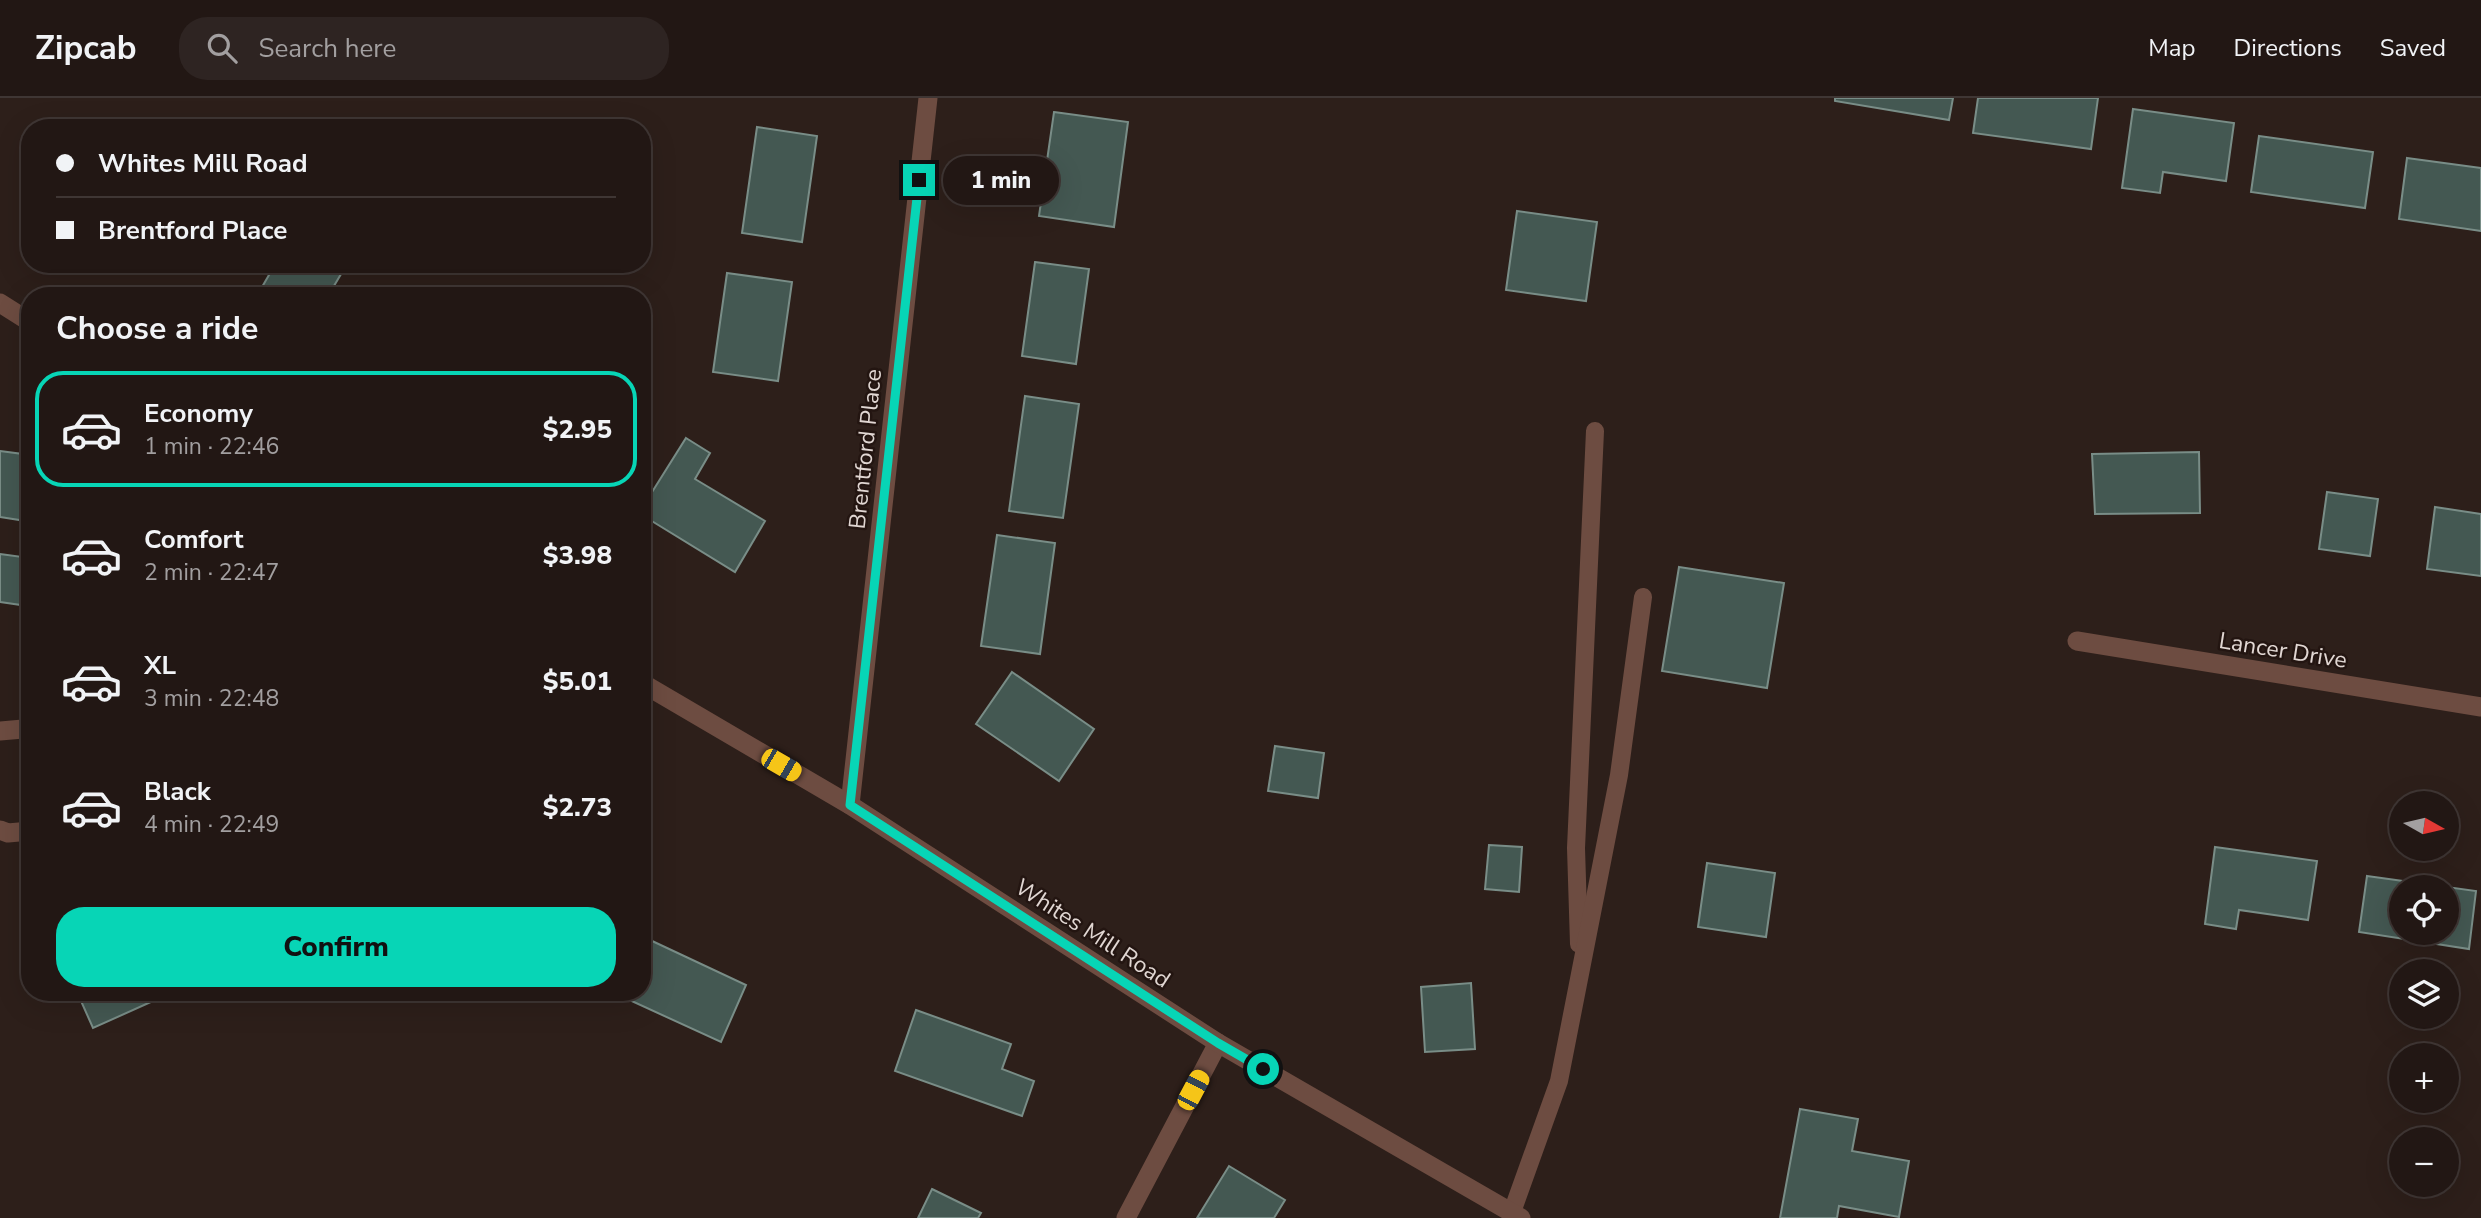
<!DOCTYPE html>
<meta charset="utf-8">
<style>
:root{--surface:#221714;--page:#2e2422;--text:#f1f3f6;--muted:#a29fa0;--line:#3f3634;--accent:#07d5b6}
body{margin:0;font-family:"Nunito Sans",sans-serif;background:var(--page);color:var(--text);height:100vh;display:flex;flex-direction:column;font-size:26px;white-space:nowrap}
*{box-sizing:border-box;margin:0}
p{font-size:23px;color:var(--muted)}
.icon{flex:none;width:38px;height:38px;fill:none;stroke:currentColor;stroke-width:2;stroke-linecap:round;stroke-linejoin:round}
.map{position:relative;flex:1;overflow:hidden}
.details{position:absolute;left:21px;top:189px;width:630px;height:714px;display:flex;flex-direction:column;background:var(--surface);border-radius:28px;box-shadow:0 7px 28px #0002,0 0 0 2px var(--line)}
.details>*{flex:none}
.top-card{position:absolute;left:21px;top:21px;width:630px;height:154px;border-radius:28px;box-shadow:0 7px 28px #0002,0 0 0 2px var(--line);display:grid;align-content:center;height:154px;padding:0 35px;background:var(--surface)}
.needle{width:46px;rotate:98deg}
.buttons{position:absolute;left:2389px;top:693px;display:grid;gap:14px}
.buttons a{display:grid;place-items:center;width:70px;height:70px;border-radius:50%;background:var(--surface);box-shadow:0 7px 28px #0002,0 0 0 2px var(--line);font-size:35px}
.end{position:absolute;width:32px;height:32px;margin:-16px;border:9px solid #07d5b6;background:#111;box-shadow:0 0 0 4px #111}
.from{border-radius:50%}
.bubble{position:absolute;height:49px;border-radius:24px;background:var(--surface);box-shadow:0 7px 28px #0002,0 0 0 2px var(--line);font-size:23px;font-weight:800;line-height:49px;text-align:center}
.car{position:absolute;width:21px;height:42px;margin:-21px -10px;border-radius:9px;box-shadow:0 0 5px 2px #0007;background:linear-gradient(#f5c518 24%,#345 0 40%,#f5c518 0 76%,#345 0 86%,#f5c518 0)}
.top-card b{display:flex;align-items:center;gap:24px;height:66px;font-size:26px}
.top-card b+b{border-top:2px solid var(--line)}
.top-card i{width:18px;height:18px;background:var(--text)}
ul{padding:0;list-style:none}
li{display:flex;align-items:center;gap:21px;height:116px;margin:0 14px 10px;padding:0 21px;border:4px solid transparent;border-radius:28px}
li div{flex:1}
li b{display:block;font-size:26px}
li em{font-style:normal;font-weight:800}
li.active{border-color:var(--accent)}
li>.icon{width:63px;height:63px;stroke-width:1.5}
h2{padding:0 35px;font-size:32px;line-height:84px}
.primary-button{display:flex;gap:14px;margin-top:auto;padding:14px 35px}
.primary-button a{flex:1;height:80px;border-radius:28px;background:var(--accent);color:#111;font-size:28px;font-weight:800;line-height:80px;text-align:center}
header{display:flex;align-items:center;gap:42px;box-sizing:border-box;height:98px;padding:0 35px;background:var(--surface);border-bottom:2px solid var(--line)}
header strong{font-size:33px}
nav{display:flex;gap:38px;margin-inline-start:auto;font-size:24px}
.search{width:490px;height:63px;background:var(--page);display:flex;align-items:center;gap:18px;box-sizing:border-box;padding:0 24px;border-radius:28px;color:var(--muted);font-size:26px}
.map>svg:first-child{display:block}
.building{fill:#445852;stroke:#798d87;stroke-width:2;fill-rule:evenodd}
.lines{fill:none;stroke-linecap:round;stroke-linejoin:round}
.service{stroke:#6d4c41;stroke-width:18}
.minor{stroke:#6d4c41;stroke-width:19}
.tertiary{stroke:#6d4c41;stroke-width:19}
.route{stroke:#07d5b6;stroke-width:9}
.labels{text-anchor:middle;stroke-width:5;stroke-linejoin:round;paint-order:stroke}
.street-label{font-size:23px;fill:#e1d7d3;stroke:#231511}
</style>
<header>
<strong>Zipcab</strong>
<div class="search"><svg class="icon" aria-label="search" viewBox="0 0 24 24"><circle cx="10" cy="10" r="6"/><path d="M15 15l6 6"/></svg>Search here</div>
<nav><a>Map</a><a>Directions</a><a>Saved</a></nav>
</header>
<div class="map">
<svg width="2481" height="1120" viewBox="0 0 2481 1120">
<rect width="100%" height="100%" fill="#2d1f1a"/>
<g class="building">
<path d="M1835,0H1953L1949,22L1835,3Z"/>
<path d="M1978,0H2098L2091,51L1973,35Z"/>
<path d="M2133,11L2234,25L2226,83L2163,74L2160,95L2122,90Z"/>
<path d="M1054,14L1128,24L1114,129L1039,118Z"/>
<path d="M757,29L817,38L802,144L742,135Z"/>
<path d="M2259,38L2373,54L2365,110L2251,94Z"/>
<path d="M2407,60L2481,70V133L2399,121Z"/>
<path d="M1517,113L1597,124L1586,203L1506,192Z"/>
<path d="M1035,164L1089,171L1076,266L1022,258Z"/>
<path d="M266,166H336L344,171L328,198H261L258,196L273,170Z"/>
<path d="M727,175L792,184L778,283L713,274Z"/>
<path d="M1025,298L1079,306L1063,420L1009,413Z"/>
<path d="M686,340L710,355L695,381L765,423L735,474L642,417V410Z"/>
<path d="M0,353L30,357V398L26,423L0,419Z"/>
<path d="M2199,354L2200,415L2095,416L2092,356Z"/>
<path d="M2327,394L2378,401L2370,458L2319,451Z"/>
<path d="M2435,409L2481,416V478L2427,471Z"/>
<path d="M997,437L1055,445L1040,556L981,548Z"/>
<path d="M0,456L30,460L28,508L0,504Z"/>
<path d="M1679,469L1784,485L1767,590L1662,573Z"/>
<path d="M1012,574L1094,631L1059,683L976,626Z"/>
<path d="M1275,648L1324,655L1318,700L1268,693Z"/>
<path d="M1489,747L1522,749L1519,794L1485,791Z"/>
<path d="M2215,749L2317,763L2308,822L2239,812L2236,831L2205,826Z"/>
<path d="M1707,765L1775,775L1766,839L1698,829Z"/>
<path d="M2367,778L2476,793L2469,851L2359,834ZM2401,789H2446V835H2401Z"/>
<path d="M650,842L746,887L721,944L623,899L626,894H642V859Z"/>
<path d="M1471,885L1475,951L1425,954L1421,889Z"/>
<path d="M77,894H173L93,930Z"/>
<path d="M916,912L1011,946L1002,971L1034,983L1022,1018L895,973Z"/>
<path d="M1800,1011L1858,1021L1852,1053L1909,1063L1899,1119L1839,1108L1837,1120H1780Z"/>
<path d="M1229,1068L1285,1102L1274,1120H1197Z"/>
<path d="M932,1091L981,1115L978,1120H918Z"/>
</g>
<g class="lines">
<g class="service">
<path d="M1579,846L1576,750L1595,333"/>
<path d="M1512,1114L1559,983L1619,677L1643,499"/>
</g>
<g class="minor">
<path d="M2077,543L2481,609"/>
<path d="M0,633L23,631L30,633"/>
<path d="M850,707L928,0"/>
<path d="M0,732L8,735L30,733"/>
<path d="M1126,1120L1218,945"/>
</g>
<g class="tertiary">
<path d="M0,205L30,224"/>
<path d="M642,585L850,707L1218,945L1521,1120"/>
</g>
</g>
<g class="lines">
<path class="route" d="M919,82L850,707L1218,945L1263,971"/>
</g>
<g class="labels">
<g class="street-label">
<text transform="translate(865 351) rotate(-84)" y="8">Brentford Place</text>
<text transform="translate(2283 552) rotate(9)" y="8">Lancer Drive</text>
<text transform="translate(1093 835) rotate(33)" y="8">Whites Mill Road</text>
</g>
</g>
</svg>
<div class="buttons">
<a><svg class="needle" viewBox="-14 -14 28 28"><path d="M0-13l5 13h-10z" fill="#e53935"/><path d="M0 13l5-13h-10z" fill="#a29fa0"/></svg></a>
<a><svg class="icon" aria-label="locate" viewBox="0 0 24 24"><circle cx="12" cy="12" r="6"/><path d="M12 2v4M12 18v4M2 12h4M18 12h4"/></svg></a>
<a><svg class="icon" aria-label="layers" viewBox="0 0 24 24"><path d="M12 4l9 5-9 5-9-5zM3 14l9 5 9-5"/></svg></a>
<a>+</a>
<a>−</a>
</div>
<i class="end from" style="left:1263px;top:971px"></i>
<i class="end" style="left:919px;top:82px"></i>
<div class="bubble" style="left:943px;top:58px;width:116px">1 min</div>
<i class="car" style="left:781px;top:667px;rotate:120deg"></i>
<i class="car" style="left:1193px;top:992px;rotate:28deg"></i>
<div class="top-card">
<b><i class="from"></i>Whites Mill Road</b>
<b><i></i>Brentford Place</b>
</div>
<section class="details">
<h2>Choose a ride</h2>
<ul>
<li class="active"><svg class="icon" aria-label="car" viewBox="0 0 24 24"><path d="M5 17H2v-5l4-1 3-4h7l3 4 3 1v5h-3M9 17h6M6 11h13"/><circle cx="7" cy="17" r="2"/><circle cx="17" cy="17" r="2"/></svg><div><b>Economy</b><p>1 min · 22:46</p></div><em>$2.95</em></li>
<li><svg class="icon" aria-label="car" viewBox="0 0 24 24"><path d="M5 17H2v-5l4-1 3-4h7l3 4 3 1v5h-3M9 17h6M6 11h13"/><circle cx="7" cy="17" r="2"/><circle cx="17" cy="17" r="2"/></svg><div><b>Comfort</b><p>2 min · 22:47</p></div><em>$3.98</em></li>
<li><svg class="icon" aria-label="car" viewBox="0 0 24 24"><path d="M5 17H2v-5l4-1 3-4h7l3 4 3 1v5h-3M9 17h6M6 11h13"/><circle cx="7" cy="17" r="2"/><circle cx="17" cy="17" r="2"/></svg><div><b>XL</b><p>3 min · 22:48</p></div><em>$5.01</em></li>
<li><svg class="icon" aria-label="car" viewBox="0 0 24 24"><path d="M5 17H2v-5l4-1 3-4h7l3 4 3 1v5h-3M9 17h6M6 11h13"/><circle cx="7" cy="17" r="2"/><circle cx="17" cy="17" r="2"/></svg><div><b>Black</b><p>4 min · 22:49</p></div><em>$2.73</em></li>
</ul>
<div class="primary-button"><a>Confirm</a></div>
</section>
</div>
